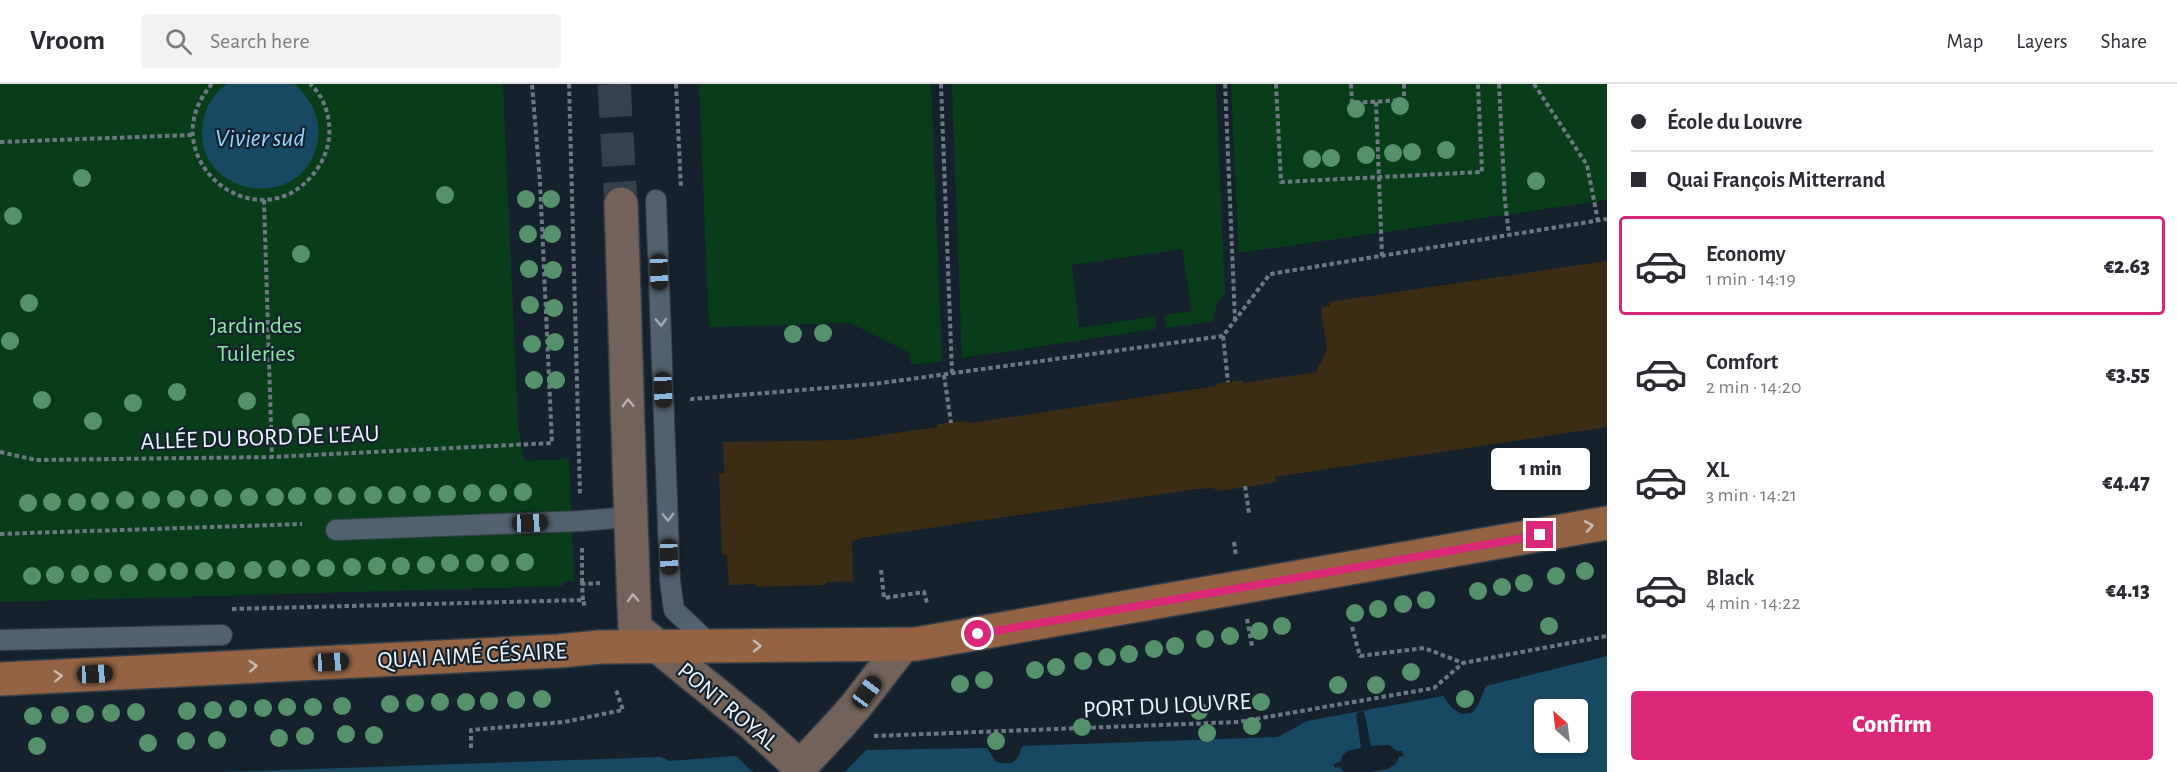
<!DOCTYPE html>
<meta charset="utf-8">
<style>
:root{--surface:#fff;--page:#f2f2f3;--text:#2b2b33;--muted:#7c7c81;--line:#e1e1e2;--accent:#db2777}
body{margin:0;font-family:"Alegreya Sans",sans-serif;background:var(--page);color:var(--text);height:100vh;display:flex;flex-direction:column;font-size:22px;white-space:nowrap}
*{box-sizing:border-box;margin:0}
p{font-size:20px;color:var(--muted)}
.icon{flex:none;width:33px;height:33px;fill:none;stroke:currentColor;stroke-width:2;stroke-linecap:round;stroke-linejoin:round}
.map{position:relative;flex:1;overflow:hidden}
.details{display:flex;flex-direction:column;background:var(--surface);width:570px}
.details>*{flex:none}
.guide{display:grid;align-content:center;height:132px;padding:0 24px;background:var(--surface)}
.needle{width:39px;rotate:332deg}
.buttons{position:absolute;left:1534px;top:615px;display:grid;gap:12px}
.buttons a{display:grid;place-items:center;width:54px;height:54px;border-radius:6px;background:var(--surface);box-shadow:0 2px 4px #0004;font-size:30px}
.end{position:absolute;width:27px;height:27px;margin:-14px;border:8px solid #db2777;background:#fff;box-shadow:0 0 0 3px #fff}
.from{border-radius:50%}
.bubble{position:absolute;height:42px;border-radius:6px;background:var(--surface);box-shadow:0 2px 4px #0004;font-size:20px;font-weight:800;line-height:42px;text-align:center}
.car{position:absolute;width:18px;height:36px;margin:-18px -9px;border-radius:8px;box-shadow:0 0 4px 2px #0007;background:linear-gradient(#222 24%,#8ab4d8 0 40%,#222 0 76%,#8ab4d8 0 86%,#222 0)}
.guide b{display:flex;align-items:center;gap:21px;height:57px;font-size:22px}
.guide b+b{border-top:2px solid var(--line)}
.guide i{width:15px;height:15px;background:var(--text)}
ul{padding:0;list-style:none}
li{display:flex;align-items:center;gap:18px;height:99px;margin:0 12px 9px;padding:0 12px;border:3px solid transparent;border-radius:6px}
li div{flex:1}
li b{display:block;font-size:22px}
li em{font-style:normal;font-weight:800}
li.selected{border-color:var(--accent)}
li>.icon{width:54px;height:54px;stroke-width:1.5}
.primary-button{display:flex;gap:12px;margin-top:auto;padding:12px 24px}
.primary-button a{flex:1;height:69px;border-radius:6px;background:var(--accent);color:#fff;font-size:24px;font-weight:800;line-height:69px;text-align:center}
header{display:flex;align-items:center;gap:36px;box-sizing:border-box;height:84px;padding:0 30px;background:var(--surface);border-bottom:2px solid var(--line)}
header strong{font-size:28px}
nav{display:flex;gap:33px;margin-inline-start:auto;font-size:21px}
.search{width:420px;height:54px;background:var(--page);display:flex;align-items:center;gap:15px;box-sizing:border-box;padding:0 21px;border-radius:6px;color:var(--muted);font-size:22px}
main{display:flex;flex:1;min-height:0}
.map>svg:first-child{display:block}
.green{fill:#093d1a}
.water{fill:#184963;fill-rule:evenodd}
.pier{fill:#15222e}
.building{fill:#3d2c14}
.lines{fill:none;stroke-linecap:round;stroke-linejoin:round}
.secondary-tunnel{stroke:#35424d;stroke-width:33;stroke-dasharray:33 16;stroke-linecap:butt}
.lane-casing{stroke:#353e49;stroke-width:22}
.secondary-casing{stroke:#353e49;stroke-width:36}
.primary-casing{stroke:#353e49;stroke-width:36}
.path{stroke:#6d7882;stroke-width:4;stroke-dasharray:4.5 3;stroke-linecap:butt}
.lane{stroke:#52616f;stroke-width:20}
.secondary{stroke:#73625a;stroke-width:33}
.primary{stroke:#936344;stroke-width:33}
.secondary-bridge-casing{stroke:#353e49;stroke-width:36;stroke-linecap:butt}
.secondary-bridge{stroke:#73625a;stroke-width:33}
.tree{fill:#55926c}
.oneway{stroke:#9faab6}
.oneway2{stroke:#b6b2b4}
.oneway3{stroke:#c8bab3}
.route{stroke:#db2777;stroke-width:8}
.labels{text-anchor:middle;stroke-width:4.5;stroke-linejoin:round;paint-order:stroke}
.park-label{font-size:24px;fill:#8aed9e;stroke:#15222e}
.street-label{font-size:24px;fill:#ecf4fd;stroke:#15222e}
.water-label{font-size:26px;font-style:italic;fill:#94d6fd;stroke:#15222e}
</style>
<header>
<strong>Vroom</strong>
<div class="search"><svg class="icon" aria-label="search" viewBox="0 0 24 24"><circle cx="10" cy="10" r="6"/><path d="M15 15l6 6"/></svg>Search here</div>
<nav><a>Map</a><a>Layers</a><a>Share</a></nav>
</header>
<main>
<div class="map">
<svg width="1607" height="688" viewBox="0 0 1607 688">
<rect width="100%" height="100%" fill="#15222e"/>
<g class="green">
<path d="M0,0H503L518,341L524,377L569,375L574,497L563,498V502L0,518Z"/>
<path d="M699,0H931L942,277L911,281L910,269L850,239L709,243Z"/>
<path d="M952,0H1216L1225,210L1217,218L1213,237L1166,244L1164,231L1192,227L1182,165L1072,181L1079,244L1155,232L1156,245L962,274Z"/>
<path d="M1231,0H1607V116L1239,169Z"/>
</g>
<g class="water">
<path d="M227,0H294C311,14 321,34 318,56C304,133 190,112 203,38C206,22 214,9 227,0Z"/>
<path d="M1607,572V688H845L866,666L987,664L996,678C1013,682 1018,678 1022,662L1278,653L1307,637L1443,612L1452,624L1461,630L1472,629L1478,621L1486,602ZM1545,626H1578V658H1545Z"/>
<path d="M736,672L753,688H222L661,673L669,677Z"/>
</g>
<path class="pier" d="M1364,627L1371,662L1389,661L1397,667H1402L1404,672L1399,673L1396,680L1388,685L1371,688H1344L1340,683L1335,684L1334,680L1341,677L1342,672L1347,667L1361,664L1356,629Z"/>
<path class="building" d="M1607,177V343L1274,393L1277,398L1220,407L1212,404L1196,405L862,454L852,457L853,497L826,498L825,501L756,503V500L729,501L727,471H722L719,389H724L723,358L849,356L937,343V340L963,337L971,339L1216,302V300L1228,298L1242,296L1243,299L1316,288L1327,265L1321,227L1322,223L1330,222L1329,218Z"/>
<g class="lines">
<path class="secondary-tunnel" d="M614,0L621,120"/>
<g class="lane-casing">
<g id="lane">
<path d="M656,116L670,497L674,526L712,562"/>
<path d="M336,446L581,437L629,433"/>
<path d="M0,556L222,551"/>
</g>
</g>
<g class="secondary-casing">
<g id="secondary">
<path d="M621,120C626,261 629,403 635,544L753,640"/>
<path d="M841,639L855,623L903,561"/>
</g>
</g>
<g class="primary-casing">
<path id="primary" d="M0,595L559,567L600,563L916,560L1607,439"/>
</g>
<g class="path">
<path d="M212,0C150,71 252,157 310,94C320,83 327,70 329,54C331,35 325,13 310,0"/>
<path d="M569,0L580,412"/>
<path d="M676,0L681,104"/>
<path d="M941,0L952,289"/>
<path d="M1225,0L1235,235"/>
<path d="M1276,0L1281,98L1482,88L1478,0"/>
<path d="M1351,0L1352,19L1404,16V0"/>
<path d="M1499,0L1505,117L1509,151"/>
<path d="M1534,0L1587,81L1598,137"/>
<path d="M1376,18L1382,172"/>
<path d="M0,58L192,51"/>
<path d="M264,116L272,373"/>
<path d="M1223,252L1228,298"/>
<path d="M944,291L951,339"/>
<path d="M692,317V315L874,300L1223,252L1270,190L1607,135"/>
<path d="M0,368L36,376L272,373L552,359L540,98L532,0"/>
<path d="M1245,402L1249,429"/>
<path d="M0,450L302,440"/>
<path d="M1234,458L1236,472"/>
<path d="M582,464V500"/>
<path d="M881,486L884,514L924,508L927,519"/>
<path d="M583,516L582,500L600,499"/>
<path d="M232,525L583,516L585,523"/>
<path d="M1247,535L1252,562"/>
<path d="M1352,543L1360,572L1424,564L1463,579"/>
<path d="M874,652L1238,638L1434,604L1463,579L1607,552"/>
<path d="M471,664V646L564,638L623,626L616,606"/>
</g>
<use href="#lane" class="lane"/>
<use href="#secondary" class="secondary"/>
<use href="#primary" class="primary"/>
<g class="secondary-bridge-casing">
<path id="secondary-bridge" d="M753,640L800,683L841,639"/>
</g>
<use href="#secondary-bridge" class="secondary-bridge"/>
</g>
<g class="tree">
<circle cx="1400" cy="22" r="9"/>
<circle cx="1356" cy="25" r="9"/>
<circle cx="1446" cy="66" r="9"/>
<circle cx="1412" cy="68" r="9"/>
<circle cx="1393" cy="69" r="9"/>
<circle cx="1366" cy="71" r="9"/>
<circle cx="1331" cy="74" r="9"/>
<circle cx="1312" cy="75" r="9"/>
<circle cx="82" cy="94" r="9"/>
<circle cx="1536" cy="97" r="9"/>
<circle cx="445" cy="111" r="9"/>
<circle cx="526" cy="115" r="9"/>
<circle cx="551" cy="115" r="9"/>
<circle cx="13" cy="132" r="9"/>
<circle cx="528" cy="150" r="9"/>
<circle cx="552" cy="150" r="9"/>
<circle cx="301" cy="170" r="9"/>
<circle cx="529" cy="185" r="9"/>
<circle cx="553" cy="186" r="9"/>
<circle cx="29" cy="219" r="9"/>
<circle cx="530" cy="221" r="9"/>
<circle cx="554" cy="224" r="9"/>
<circle cx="823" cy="249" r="9"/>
<circle cx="793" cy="250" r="9"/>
<circle cx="10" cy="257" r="9"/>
<circle cx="555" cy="258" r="9"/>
<circle cx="532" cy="260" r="9"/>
<circle cx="534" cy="296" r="9"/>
<circle cx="556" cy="296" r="9"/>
<circle cx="177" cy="308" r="9"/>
<circle cx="42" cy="316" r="9"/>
<circle cx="247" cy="317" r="9"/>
<circle cx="133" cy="319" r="9"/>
<circle cx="93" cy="337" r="9"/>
<circle cx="301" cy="338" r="9"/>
<circle cx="523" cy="408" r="9"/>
<circle cx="472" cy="409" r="9"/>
<circle cx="498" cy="409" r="9"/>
<circle cx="422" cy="410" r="9"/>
<circle cx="447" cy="410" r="9"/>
<circle cx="373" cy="411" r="9"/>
<circle cx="397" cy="411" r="9"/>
<circle cx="297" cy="412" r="9"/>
<circle cx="323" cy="412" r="9"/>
<circle cx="347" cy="412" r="9"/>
<circle cx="249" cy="413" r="9"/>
<circle cx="275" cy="413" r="9"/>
<circle cx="199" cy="414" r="9"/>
<circle cx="223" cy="414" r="9"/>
<circle cx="176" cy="415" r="9"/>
<circle cx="125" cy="416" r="9"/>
<circle cx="151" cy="416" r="9"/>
<circle cx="100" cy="417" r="9"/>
<circle cx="52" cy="418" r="9"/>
<circle cx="77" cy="418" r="9"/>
<circle cx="28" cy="419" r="9"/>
<circle cx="525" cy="478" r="9"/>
<circle cx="450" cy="479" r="9"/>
<circle cx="475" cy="479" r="9"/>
<circle cx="500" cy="479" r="9"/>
<circle cx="426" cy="481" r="9"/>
<circle cx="377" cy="482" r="9"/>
<circle cx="401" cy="482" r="9"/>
<circle cx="352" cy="483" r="9"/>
<circle cx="301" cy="484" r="9"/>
<circle cx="326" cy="484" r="9"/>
<circle cx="277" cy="485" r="9"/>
<circle cx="226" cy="486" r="9"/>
<circle cx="253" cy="486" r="9"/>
<circle cx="179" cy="487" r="9"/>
<circle cx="204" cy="487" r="9"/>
<circle cx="1585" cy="487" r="9"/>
<circle cx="157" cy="488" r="9"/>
<circle cx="129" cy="489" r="9"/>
<circle cx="80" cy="490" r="9"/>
<circle cx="103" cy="490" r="9"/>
<circle cx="55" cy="491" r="9"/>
<circle cx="32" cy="492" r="9"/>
<circle cx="1556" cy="492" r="9"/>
<circle cx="1524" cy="499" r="9"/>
<circle cx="1502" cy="503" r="9"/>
<circle cx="1478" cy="507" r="9"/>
<circle cx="1426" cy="516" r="9"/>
<circle cx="1403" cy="520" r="9"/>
<circle cx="1378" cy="525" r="9"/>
<circle cx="1355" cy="529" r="9"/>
<circle cx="1282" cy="542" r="9"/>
<circle cx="1549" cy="542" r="9"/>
<circle cx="1259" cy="547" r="9"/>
<circle cx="1230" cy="552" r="9"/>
<circle cx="1205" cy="555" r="9"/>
<circle cx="1175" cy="562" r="9"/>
<circle cx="1154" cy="565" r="9"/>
<circle cx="1129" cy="570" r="9"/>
<circle cx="1107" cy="573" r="9"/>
<circle cx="1083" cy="577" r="9"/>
<circle cx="1056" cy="583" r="9"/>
<circle cx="1035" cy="586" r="9"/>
<circle cx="1411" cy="588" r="9"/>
<circle cx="984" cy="596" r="9"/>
<circle cx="960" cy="600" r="9"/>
<circle cx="1338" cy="601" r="9"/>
<circle cx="1376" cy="601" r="9"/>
<circle cx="542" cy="615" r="9"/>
<circle cx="1465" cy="615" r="9"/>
<circle cx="516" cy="616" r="9"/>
<circle cx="489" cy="617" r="9"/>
<circle cx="440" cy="618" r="9"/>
<circle cx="466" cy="618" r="9"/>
<circle cx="1261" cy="618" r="9"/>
<circle cx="415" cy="619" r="9"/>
<circle cx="390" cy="620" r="9"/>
<circle cx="342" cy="622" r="9"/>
<circle cx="287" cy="623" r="9"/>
<circle cx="313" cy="623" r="9"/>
<circle cx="263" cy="624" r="9"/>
<circle cx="238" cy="625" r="9"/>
<circle cx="213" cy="626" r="9"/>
<circle cx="187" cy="627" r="9"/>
<circle cx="1199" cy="627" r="9"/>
<circle cx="136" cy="628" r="9"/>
<circle cx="111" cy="629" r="9"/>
<circle cx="85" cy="630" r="9"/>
<circle cx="60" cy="631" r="9"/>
<circle cx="33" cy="632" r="9"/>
<circle cx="1252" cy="642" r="9"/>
<circle cx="1082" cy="643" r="9"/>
<circle cx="1207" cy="649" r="9"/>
<circle cx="346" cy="650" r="9"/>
<circle cx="374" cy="651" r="9"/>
<circle cx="305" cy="652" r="9"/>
<circle cx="279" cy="654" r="9"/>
<circle cx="217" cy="656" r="9"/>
<circle cx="186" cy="657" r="9"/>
<circle cx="996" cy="657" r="9"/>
<circle cx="148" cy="659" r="9"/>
<circle cx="37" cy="662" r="9"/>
</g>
<defs><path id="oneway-chevron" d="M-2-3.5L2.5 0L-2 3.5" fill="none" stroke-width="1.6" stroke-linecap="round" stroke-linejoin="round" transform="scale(1.5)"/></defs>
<g class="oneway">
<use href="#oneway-chevron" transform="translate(661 238) rotate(88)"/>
<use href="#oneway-chevron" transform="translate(668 433) rotate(88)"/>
</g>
<g class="oneway2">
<use href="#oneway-chevron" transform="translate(628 319) rotate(-92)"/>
<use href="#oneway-chevron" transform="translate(633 514) rotate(-92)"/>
</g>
<g class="oneway3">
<use href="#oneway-chevron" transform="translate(1589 442) rotate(-10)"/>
<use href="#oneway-chevron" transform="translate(757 562)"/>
<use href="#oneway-chevron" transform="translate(253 582) rotate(-3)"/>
<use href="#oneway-chevron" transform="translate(58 592) rotate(-3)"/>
</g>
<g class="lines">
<path class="route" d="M978,550L1540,451"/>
</g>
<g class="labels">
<g class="park-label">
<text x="256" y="249">Jardin des<tspan x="256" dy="28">Tuileries</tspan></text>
</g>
<g class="street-label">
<text transform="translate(260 353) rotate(-2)" y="8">ALLÉE DU BORD DE L'EAU</text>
<text transform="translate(472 571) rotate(-3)" y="8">QUAI AIMÉ CÉSAIRE</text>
<text transform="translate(1167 621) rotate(-3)" y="8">PORT DU LOUVRE</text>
<text transform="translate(728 622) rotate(40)" y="8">PONT ROYAL</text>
</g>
<g class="water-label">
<text x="260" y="62">Vivier sud</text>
</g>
</g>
</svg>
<div class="buttons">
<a><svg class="needle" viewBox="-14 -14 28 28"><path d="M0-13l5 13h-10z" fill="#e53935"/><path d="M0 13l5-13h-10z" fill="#7c7c81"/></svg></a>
</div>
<i class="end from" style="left:978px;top:550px"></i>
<i class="end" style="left:1540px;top:451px"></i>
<div class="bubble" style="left:1491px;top:364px;width:99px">1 min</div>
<i class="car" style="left:659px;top:188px;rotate:178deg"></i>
<i class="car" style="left:663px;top:306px;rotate:178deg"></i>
<i class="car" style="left:530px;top:439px;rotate:88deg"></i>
<i class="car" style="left:669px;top:473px;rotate:178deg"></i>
<i class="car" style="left:331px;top:578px;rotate:87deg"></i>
<i class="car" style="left:95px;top:590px;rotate:87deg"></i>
<i class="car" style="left:867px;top:608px;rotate:37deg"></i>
</div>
<section class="details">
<div class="guide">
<b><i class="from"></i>École du Louvre</b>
<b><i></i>Quai François Mitterrand</b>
</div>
<ul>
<li class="selected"><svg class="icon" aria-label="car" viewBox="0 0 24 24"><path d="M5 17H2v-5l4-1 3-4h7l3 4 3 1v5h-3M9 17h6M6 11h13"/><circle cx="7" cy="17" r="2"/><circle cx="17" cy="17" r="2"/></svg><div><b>Economy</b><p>1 min · 14:19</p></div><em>€2.63</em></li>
<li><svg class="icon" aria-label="car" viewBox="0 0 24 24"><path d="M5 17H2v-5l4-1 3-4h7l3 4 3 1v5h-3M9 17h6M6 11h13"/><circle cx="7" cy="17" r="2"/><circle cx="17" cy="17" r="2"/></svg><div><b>Comfort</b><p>2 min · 14:20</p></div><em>€3.55</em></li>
<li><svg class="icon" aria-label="car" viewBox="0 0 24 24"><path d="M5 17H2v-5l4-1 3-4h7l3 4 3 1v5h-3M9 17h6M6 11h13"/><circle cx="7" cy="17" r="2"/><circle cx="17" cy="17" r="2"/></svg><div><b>XL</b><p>3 min · 14:21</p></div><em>€4.47</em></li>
<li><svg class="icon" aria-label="car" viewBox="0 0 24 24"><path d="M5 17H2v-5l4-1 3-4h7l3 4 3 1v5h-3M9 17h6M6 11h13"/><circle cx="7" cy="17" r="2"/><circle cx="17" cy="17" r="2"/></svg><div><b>Black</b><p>4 min · 14:22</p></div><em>€4.13</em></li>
</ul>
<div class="primary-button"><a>Confirm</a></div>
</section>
</main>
